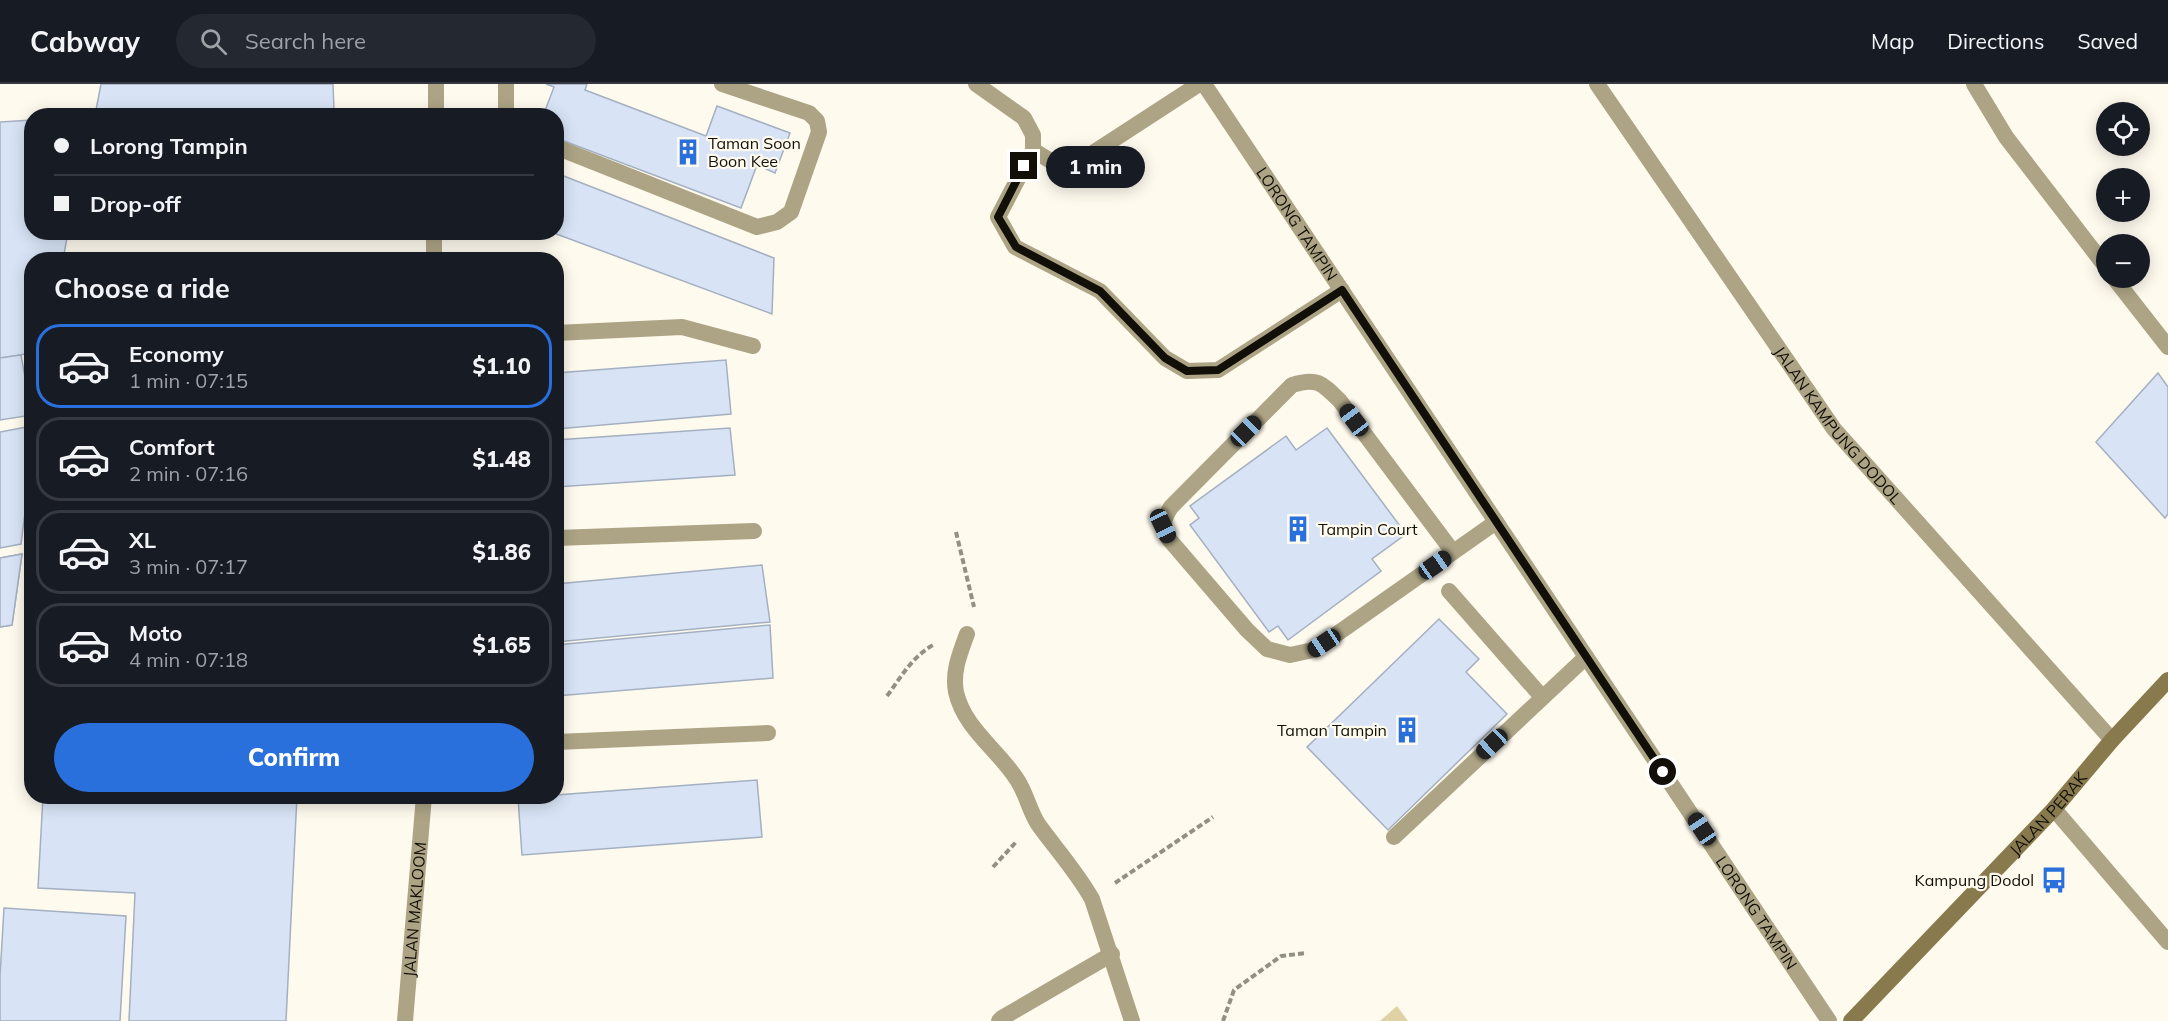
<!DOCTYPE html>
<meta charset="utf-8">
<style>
:root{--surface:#171b24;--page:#242831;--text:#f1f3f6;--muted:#9ea1a6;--line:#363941;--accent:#2970dc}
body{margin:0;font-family:Mulish,sans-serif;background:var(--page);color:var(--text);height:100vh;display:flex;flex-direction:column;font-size:22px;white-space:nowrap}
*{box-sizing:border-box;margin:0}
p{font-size:20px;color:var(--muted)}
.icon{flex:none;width:33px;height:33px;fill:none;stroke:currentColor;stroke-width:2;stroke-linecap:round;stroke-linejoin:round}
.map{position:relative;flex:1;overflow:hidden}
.sheet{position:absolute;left:24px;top:168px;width:540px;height:552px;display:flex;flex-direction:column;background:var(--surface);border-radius:24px;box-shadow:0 3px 15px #0003}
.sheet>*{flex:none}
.banner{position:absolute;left:24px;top:24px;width:540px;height:132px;border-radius:24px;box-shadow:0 3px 15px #0003;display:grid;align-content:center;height:132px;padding:0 30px;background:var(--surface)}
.fabs{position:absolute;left:2096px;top:18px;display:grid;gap:12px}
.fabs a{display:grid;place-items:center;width:54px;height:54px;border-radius:50%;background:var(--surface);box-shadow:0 3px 15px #0003;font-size:30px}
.end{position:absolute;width:27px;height:27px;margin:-14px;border:8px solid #110f08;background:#fff;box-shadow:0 0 0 3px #fff}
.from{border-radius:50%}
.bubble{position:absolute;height:42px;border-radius:21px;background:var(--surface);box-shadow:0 3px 15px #0003;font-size:20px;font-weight:800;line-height:42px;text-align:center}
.car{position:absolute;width:18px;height:36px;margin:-18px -9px;border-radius:8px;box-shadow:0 0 4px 2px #0007;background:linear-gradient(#222 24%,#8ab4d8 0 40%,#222 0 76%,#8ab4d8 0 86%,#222 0)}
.banner b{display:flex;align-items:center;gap:21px;height:57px;font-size:22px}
.banner b+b{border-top:2px solid var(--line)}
.banner i{width:15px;height:15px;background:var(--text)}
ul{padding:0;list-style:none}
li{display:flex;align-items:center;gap:18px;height:84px;margin:0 12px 9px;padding:0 18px;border:3px solid var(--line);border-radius:24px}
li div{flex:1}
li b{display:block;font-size:22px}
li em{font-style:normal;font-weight:800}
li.current{border-color:var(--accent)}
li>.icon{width:54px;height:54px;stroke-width:1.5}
h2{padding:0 30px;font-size:27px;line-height:72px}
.primary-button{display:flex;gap:12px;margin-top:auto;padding:12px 30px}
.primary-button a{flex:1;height:69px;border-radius:36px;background:var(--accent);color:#fff;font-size:24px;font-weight:800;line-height:69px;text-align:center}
header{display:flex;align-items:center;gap:36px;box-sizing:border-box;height:84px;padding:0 30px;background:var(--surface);border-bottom:2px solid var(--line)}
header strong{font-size:28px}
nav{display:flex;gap:33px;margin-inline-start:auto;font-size:21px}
.search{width:420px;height:54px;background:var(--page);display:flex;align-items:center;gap:15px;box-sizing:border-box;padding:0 21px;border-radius:33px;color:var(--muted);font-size:22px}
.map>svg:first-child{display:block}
.green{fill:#e0d2a4}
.building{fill:#d8e4f6;stroke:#a4b0c1;stroke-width:1.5}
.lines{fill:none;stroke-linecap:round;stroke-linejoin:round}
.path{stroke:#928f85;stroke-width:4;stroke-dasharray:6 3;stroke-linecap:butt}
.service{stroke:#ada485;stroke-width:16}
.minor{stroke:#ada485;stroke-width:16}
.secondary{stroke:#887a4c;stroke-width:16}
.route{stroke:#110f08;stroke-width:8}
.labels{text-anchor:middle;stroke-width:4.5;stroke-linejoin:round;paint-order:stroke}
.poi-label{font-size:16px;fill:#110f08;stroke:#fefaee;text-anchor:start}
.street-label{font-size:16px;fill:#110f08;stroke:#fefaee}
</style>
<header>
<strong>Cabway</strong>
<div class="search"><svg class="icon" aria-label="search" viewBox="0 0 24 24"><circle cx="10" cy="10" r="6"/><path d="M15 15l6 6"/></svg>Search here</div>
<nav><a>Map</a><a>Directions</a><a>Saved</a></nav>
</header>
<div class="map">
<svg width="2168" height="937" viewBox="0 0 2168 937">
<rect width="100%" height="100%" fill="#fefaee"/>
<path class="green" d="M1397,922L1408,937H1380Z"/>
<g class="building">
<path d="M101,0H333L334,27L96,26Z"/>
<path d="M546,0H587L585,6L706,52L717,22L790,49L775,89L757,81L741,124L556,54V32H543L554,3Z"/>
<path d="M32,36V148H68L63,176H32V269L0,274V38Z"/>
<path d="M556,89L774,174L772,230L551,148H556Z"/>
<path d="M21,271L32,331L0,336V274Z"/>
<path d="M726,276L731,330L556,345V289Z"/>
<path d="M2158,289L2168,303V430L2165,434L2096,358Z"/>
<path d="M32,342V374L21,460L0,464V348Z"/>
<path d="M730,344L735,391L556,403V356Z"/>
<path d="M1327,344L1406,450L1372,475L1381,487L1288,556L1278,542L1269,548L1190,441L1199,434L1190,422L1286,352L1296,366Z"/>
<path d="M22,470L12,541L0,543V474Z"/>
<path d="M22,470L12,541L0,543V474Z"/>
<path d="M762,481L770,538L556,558V500Z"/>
<path d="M1439,535L1479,575L1466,588L1507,630L1388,746L1307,663Z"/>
<path d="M770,541L773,594L556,612V561Z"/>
<path d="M757,696L762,753L522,771L518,714L556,712V711Z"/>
<path d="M43,712H297L286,937H129L135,809L38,804Z"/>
<path d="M4,824L126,832L120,937H0V892Z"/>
</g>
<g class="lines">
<g class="path">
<path d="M956,448L974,523"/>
<path d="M887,612C901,593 912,573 933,561"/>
<path d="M993,783L1017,757"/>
<path d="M1115,799L1213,733"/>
<path d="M1223,937L1234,906L1281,872L1307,869"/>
</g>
<g class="service">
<path d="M506,0V28L508,32"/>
<path d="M556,63L757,143L777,138L791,128L819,48L817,37L809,29L722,0"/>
<path d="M1453,468L1340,317C1322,299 1317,293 1292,301L1171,423C1163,435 1162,441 1168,454L1247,546L1267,565L1290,571L1313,566L1324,559L1496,438"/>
<path d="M1449,507L1542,613"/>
<path d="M1394,753L1586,573"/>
</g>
<g class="minor">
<path d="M976,0L1024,34L1033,51V66L998,133L1015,163L1100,207L1165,274L1187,287L1218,286L1342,206"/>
<path id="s1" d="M1204,0L1829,937"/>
<path id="s2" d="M1597,0L1834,345L2112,656"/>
<path d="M1974,0L2006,53L2106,183"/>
<path d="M436,32V0"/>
<path d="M1033,66L1057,81L1076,80L1199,0"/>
<path d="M434,176V148"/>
<path d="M2114,194L2168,263"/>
<path d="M556,249L682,243L753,262"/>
<path d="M556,454L754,447"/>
<path d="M967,550C960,569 952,588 956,608C964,644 997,665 1016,694C1026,708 1029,726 1038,740C1056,765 1077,788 1092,815L1132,937"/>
<path d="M556,658L768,649"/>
<path d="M2054,725L2168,858"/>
<path id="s3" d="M405,937L424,712"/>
<path d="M999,937L1002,934L1112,870"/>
</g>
<path class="secondary" id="s4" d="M1851,937L2054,725L2112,656L2168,596"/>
</g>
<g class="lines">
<path class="route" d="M1024,82L998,133L1016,163L1100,207L1165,274L1187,287L1218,286L1342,206L1663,688"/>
</g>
<defs>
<g id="building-bare" transform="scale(2.07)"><path d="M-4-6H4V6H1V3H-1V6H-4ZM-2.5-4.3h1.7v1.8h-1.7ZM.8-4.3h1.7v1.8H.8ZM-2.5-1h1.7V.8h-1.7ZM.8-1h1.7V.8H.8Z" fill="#2970dc" stroke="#fefaee" stroke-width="2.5" paint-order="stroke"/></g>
<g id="bus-bare" transform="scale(2.07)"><path d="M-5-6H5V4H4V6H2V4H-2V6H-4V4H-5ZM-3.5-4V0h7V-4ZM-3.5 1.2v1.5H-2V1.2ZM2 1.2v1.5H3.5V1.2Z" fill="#2970dc" stroke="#fefaee" stroke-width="2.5" paint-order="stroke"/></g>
</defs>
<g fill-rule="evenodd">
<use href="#building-bare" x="688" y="68"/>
<use href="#building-bare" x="1298" y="445"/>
<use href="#building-bare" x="1407" y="646"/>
<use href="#bus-bare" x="2054" y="796"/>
</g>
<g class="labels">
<g class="poi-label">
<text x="708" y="65">Taman Soon<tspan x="708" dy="18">Boon Kee</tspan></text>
<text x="1318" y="451">Tampin Court</text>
<text x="1387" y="652" text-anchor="end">Taman Tampin</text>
<text x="2034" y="802" text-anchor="end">Kampung Dodol</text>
</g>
<g class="street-label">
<text dy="6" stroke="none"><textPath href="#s1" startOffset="168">LORONG TAMPIN</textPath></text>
<text dy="6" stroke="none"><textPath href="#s2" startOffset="418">JALAN KAMPUNG DODOL</textPath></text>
<text dy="6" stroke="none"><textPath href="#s4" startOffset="286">JALAN PERAK</textPath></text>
<text dy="6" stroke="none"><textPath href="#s3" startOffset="112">JALAN MAKLOOM</textPath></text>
<text dy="6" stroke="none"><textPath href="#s1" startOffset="996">LORONG TAMPIN</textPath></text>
</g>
</g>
</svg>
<div class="fabs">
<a><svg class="icon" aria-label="locate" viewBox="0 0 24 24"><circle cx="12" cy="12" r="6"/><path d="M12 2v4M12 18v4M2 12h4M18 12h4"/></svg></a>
<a>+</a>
<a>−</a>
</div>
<i class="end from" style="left:1663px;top:688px"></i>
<i class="end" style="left:1024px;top:82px"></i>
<div class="bubble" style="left:1046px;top:62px;width:99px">1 min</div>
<i class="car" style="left:1354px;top:336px;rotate:323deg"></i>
<i class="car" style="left:1246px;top:347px;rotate:45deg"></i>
<i class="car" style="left:1163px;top:442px;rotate:155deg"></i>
<i class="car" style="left:1435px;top:481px;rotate:55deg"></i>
<i class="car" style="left:1324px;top:559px;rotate:236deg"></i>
<i class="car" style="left:1492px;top:660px;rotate:227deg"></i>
<i class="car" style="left:1702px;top:745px;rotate:326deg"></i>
<div class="banner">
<b><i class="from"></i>Lorong Tampin</b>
<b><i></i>Drop-off</b>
</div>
<section class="sheet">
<h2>Choose a ride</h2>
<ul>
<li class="current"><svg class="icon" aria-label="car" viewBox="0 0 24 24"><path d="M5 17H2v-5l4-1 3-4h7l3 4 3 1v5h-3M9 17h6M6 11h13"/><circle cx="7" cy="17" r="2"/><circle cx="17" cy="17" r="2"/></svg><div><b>Economy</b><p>1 min · 07:15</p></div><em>$1.10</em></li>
<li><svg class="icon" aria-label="car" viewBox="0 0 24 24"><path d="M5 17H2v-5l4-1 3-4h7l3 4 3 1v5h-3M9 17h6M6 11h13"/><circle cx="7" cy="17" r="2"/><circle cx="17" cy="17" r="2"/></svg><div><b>Comfort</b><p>2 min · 07:16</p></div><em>$1.48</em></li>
<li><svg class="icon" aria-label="car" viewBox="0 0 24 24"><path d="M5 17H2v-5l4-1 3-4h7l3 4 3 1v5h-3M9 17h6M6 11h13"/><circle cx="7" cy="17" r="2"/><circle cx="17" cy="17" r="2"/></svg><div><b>XL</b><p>3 min · 07:17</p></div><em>$1.86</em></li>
<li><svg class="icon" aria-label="car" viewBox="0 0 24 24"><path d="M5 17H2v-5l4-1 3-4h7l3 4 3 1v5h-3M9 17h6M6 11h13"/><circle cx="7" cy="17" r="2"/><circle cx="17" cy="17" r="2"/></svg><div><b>Moto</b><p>4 min · 07:18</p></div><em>$1.65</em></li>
</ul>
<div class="primary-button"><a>Confirm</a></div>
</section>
</div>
